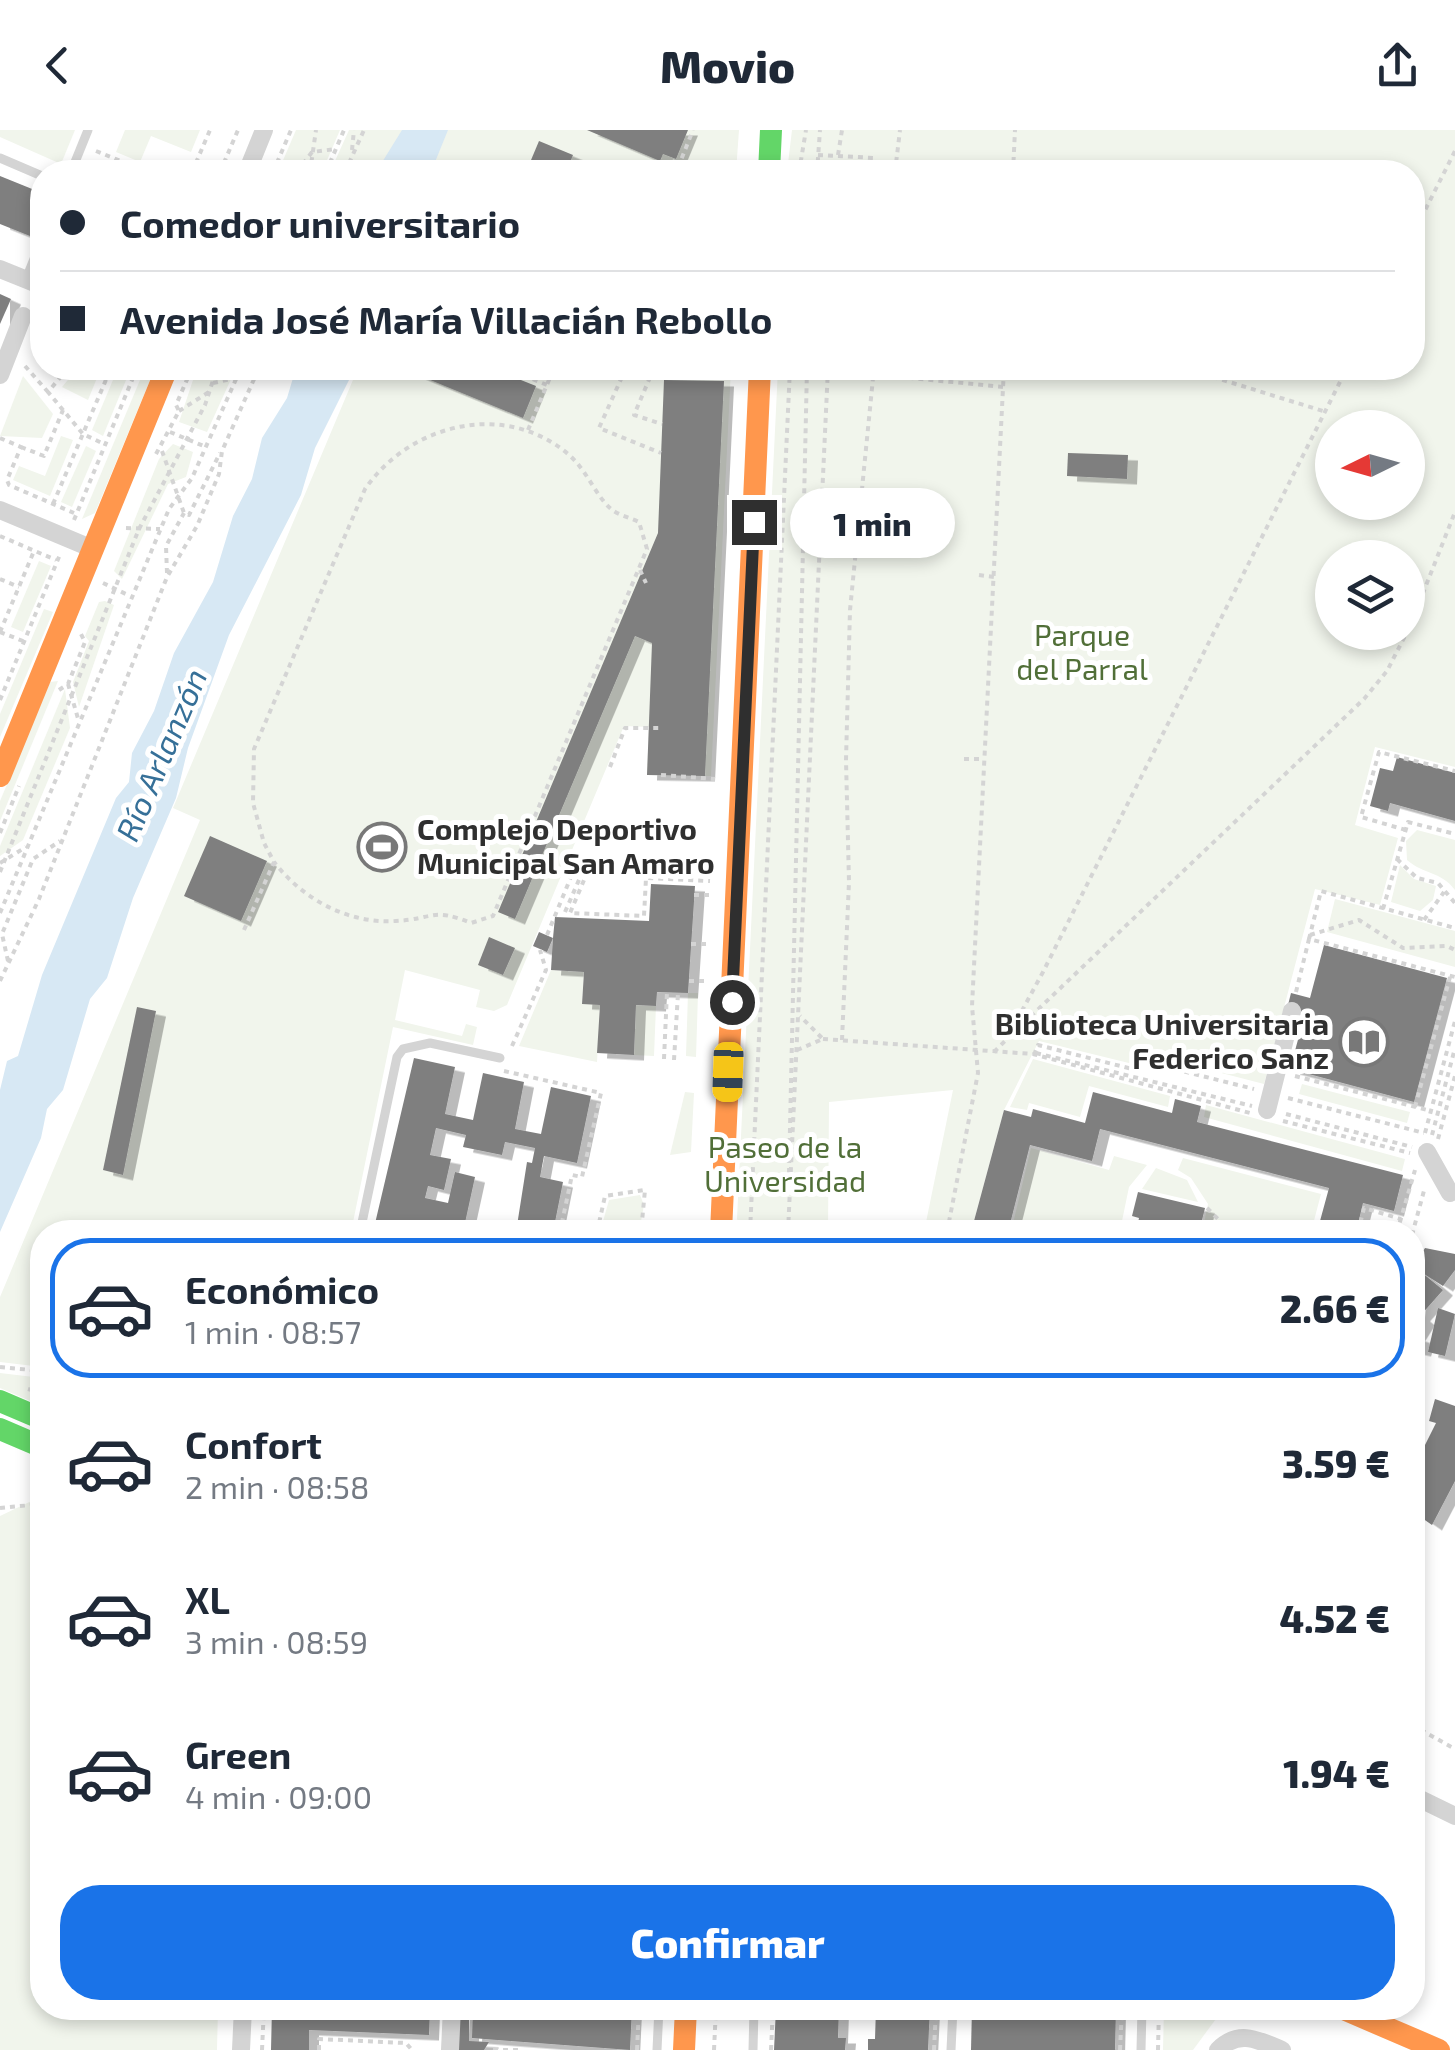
<!DOCTYPE html>
<html lang="es">
<meta charset="utf-8">
<style>
:root{--surface:#fff;--page:#f2f2f3;--text:#1f2937;--muted:#747a83;--line:#e0e1e3;--accent:#1a73e8}
body{margin:0;font-family:"Exo 2",sans-serif;background:var(--page);color:var(--text);height:100vh;display:flex;flex-direction:column;font-size:38px;white-space:nowrap}
*{box-sizing:border-box;margin:0}
p{font-size:32px;color:var(--muted)}
.icon{flex:none;width:55px;height:55px;fill:none;stroke:currentColor;stroke-width:2;stroke-linecap:round;stroke-linejoin:round}
.map{position:relative;flex:1;overflow:hidden}
.details{position:absolute;left:30px;top:1090px;width:1395px;height:800px;display:flex;flex-direction:column;background:var(--surface);border-radius:40px;box-shadow:0 5px 15px #0003}
.details>*{flex:none}
.guide{position:absolute;left:30px;top:30px;width:1395px;height:220px;border-radius:40px;box-shadow:0 5px 15px #0003;display:grid;align-content:center;height:220px;padding:0 30px;background:var(--surface)}
.needle{width:65px;rotate:265deg}
.buttons{position:absolute;left:1315px;top:280px;display:grid;gap:20px}
.buttons a{display:grid;place-items:center;width:110px;height:110px;border-radius:50%;background:var(--surface);box-shadow:0 5px 15px #0003;font-size:50px}
.end{position:absolute;width:45px;height:45px;margin:-22px;border:12px solid #2f2f2f;background:#fff;box-shadow:0 0 0 5px #fff}
.from{border-radius:50%}
.bubble{position:absolute;height:70px;border-radius:35px;background:var(--surface);box-shadow:0 5px 15px #0003;font-size:32px;font-weight:800;line-height:70px;text-align:center}
.car{position:absolute;width:30px;height:60px;margin:-30px -15px;border-radius:12px;box-shadow:0 0 8px 2px #0007;background:linear-gradient(#f5c518 24%,#345 0 40%,#f5c518 0 76%,#345 0 86%,#f5c518 0)}
.guide b{display:flex;align-items:center;gap:35px;height:95px;font-size:38px}
.guide b+b{border-top:2px solid var(--line)}
.guide i{width:25px;height:25px;background:var(--text)}
ul{padding:18px 0 0;list-style:none}
li{display:flex;align-items:center;gap:30px;height:140px;margin:0 20px 15px;padding:0 10px;border:5px solid transparent;border-radius:40px}
li div{flex:1}
li b{display:block;font-size:38px}
li em{font-style:normal;font-weight:800}
li.selected{border-color:var(--accent)}
li>.icon{width:90px;height:90px;stroke-width:1.5}
.button{display:flex;gap:20px;margin-top:auto;padding:20px 30px}
.button a{flex:1;height:115px;border-radius:40px;background:var(--accent);color:#fff;font-size:40px;font-weight:800;line-height:115px;text-align:center}
header{display:flex;justify-content:space-between;align-items:center;height:130px;padding:0 30px;background:var(--surface);font-size:45px;font-weight:800}
.map>svg:first-child{display:block}
.green{fill:#f1f5ec;fill-rule:evenodd}
.water{fill:#d7e8f4}
.building{fill:#7f7f7f;filter:url(#shadow)}
.lines{fill:none;stroke-linecap:round;stroke-linejoin:round}
.path{stroke:#d4d4d4;stroke-width:4;stroke-dasharray:5 5;stroke-linecap:butt}
.lane{stroke:#d4d4d4;stroke-width:9}
.street{stroke:#d4d4d4;stroke-width:18}
.fast{stroke:#63d668;stroke-width:22}
.slow{stroke:#ff974d;stroke-width:22}
.route{stroke:#2f2f2f;stroke-width:12}
.labels{text-anchor:middle;stroke-width:10;stroke-linejoin:round;paint-order:stroke}
.park-label{font-size:30px;fill:#516f38;stroke:#fff}
.poi-label{font-size:30px;font-weight:bold;fill:#2f2f2f;stroke:#fff;text-anchor:start}
.water-label{font-size:32px;font-style:italic;fill:#367098;stroke:#fff}
</style>
<header><svg class="icon" aria-label="back" viewBox="0 0 24 24"><path d="M15 5l-7 7 7 7"/></svg>Movio<svg class="icon" aria-label="share" viewBox="0 0 24 24"><path d="M12 15V3M7 8l5-5 5 5M5 13v7h14v-7"/></svg></header>
<div class="map">
<svg width="1455" height="1920" viewBox="0 0 1455 1920">
<defs>
<filter id="shadow"><feDropShadow dx="10" dy="5.5" stdDeviation="0" flood-color="#0004"/></filter>
</defs>
<rect width="100%" height="100%" fill="#fff"/>
<g class="green">
<path d="M0,0H75L61,34L0,7Z"/>
<path d="M125,0H200L191,22L151,6L140,32L116,22Z"/>
<path d="M296,0H340L322,42H278Z"/>
<path d="M349,0H739L736,42H330Z"/>
<path d="M792,0H1455V637L1375,617L1355,695L1398,708L1380,775L1315,759L1264,954L1140,922L1137,935L1039,911L1004,980L971,1102H924L953,960L829,972L828,1102H743L737,1089L778,238H1412V42H787ZM1332,298H1408V372H1332ZM1332,428H1408V502H1332Z"/>
<path d="M78,238H101L88,270L62,257Z"/>
<path d="M118,238H131L103,306L92,300Z"/>
<path d="M145,238H155L95,383L82,389Z"/>
<path d="M197,238H236L207,302L179,292Z"/>
<path d="M358,238H731L711,646L647,645L649,597L624,596L507,875L494,881L476,877L480,860L405,840L395,890L462,906L466,894L477,897L473,915L393,897L351,1102H42V1237L0,1232V1167L200,690L173,678Z"/>
<path d="M23,246L53,284L42,308L0,306Z"/>
<path d="M61,306L73,310L50,366L13,350L19,336L45,346Z"/>
<path d="M173,314L193,322L186,347L168,354L122,449L114,441L159,329Z"/>
<path d="M86,316L96,321L72,377L61,372Z"/>
<path d="M39,431L51,436L23,502L11,497Z"/>
<path d="M105,471L114,475L79,577L73,552L89,511L85,506L99,472Z"/>
<path d="M44,479L53,482L0,607V584Z"/>
<path d="M58,551L0,691V671L50,552Z"/>
<path d="M65,559L70,598L23,710L0,726V716Z"/>
<path d="M1417,700L1455,710V760C1441,741 1424,745 1407,730L1406,711Z"/>
<path d="M1400,735L1414,749L1436,756L1433,770L1420,781L1391,772Z"/>
<path d="M1335,769L1455,801V837L1327,802Z"/>
<path d="M551,840L584,842L582,873L600,875L597,932L519,916Z"/>
<path d="M688,863H698L696,927L686,926Z"/>
<path d="M636,875L656,876L654,926L634,925Z"/>
<path d="M1033,929L1170,966L1168,977L1089,956L1080,987L1029,973L1027,980L1010,977Z"/>
<path d="M1302,954L1410,982L1407,993L1299,964Z"/>
<path d="M685,962L694,963L691,1022L670,1025Z"/>
<path d="M1206,975L1405,1029L1402,1041L1204,987Z"/>
<path d="M1031,1018L1109,1040L1114,1026L1147,1035L1129,1057L1122,1091L1128,1094L1126,1102H1011Z"/>
<path d="M1183,1028L1321,1064L1311,1102H1202L1208,1074L1191,1048L1178,1040Z"/>
<path d="M1156,1038L1187,1050L1198,1072L1142,1059Z"/>
<path d="M640,1065L644,1075L639,1102H600L609,1070Z"/>
<path d="M0,1243L42,1248V1276L0,1258Z"/>
<path d="M42,1366V1878H218L217,1920H0V1386Z"/>
<path d="M1164,1878H1224L1193,1920H1163Z"/>
</g>
<g class="water">
<path d="M402,0H448L431,42H376Z"/>
<path d="M296,238H355L315,318L301,365L229,505L188,618L176,668L133,768L107,848L90,869L63,960L47,979L41,1008L0,1102V960L7,931L18,926L42,845L116,668L129,652L132,623L154,581L174,523L213,452L233,386L252,349L262,308L287,268Z"/>
</g>
<g class="building">
<path d="M587,0H688L676,29L663,24L660,31Z"/>
<path d="M539,11L573,25L566,42H526Z"/>
<path d="M0,46L42,63L30,106L0,94Z"/>
<path d="M0,164L11,169L0,194Z"/>
<path d="M401,238H491L536,256L523,288Z"/>
<path d="M664,250L724,251L705,646L647,645L652,513L635,506L515,789L498,782L658,403Z"/>
<path d="M1068,323L1128,325L1127,349L1067,346Z"/>
<path d="M1397,627L1455,643V691L1390,673L1388,681L1370,676L1380,638L1393,641Z"/>
<path d="M210,706L267,731L241,791L184,766Z"/>
<path d="M651,754L695,756L688,863L657,862L656,876L636,875L634,925L597,923L600,875L582,874L584,842L551,840L553,808L547,822L533,816L539,802L553,808L555,787L649,791Z"/>
<path d="M489,807L515,818L503,845L478,835Z"/>
<path d="M1324,815L1447,848L1414,972L1290,939L1305,884L1287,879L1291,863L1310,868Z"/>
<path d="M137,877L156,881L123,1045L103,1040Z"/>
<path d="M414,928L455,937L445,984L473,990L483,943L524,952L515,999L541,1004L551,957L591,966L577,1033L544,1026L540,1047L563,1052L553,1102H516L527,1032L532,1033L535,1018L505,1012L502,1025L463,1017L466,1005L436,998L430,1025L451,1029L444,1060L428,1056L425,1068L448,1073L455,1042L475,1047L463,1102H373Z"/>
<path d="M1093,962L1172,983L1175,969L1201,976L1197,992L1403,1045L1394,1081L1363,1073L1356,1102H1317L1329,1058L1100,999L1092,1031L1030,1015L1008,1102H971L1004,980L1031,987L1033,979L1085,993Z"/>
<path d="M1138,1062L1205,1078L1199,1102H1136L1139,1088L1132,1086Z"/>
<path d="M1425,1118L1455,1124V1140L1443,1156L1421,1142L1443,1160L1420,1186L1425,1190L1415,1206L1425,1209L1421,1221L1412,1219L1416,1170L1412,1169V1139Z"/>
<path d="M1438,1178L1455,1184L1445,1226L1428,1222Z"/>
<path d="M1435,1269L1455,1276V1351L1432,1395L1412,1381V1341L1436,1293L1429,1291Z"/>
<path d="M272,1878H430L429,1905L309,1900V1920H271Z"/>
<path d="M460,1878H469V1911L489,1912L484,1920H458Z"/>
<path d="M473,1878H632L630,1920L472,1908Z"/>
<path d="M776,1878H839L838,1908H846L845,1920H774Z"/>
<path d="M876,1878H930L928,1920H868V1909H875Z"/>
<path d="M972,1878H1116L1115,1920H971Z"/>
</g>
<g class="lines">
<g class="path">
<path d="M352,20L354,0"/>
<path d="M96,21L148,42"/>
<path d="M818,25L875,28"/>
<path d="M838,25L842,0"/>
<path d="M192,42L210,0"/>
<path d="M220,42L238,0"/>
<path d="M273,42L291,0"/>
<path d="M297,42L312,22L336,19"/>
<path d="M310,42L316,0"/>
<path d="M326,42L344,0"/>
<path d="M345,42L364,0"/>
<path d="M684,42L677,40L693,0"/>
<path d="M799,42L806,0"/>
<path d="M817,42L820,0"/>
<path d="M895,42L900,0"/>
<path d="M1013,42L1015,0"/>
<path d="M1412,106L1455,21"/>
<path d="M25,236L48,262"/>
<path d="M68,238L48,262L83,304L104,314"/>
<path d="M505,238L547,255"/>
<path d="M626,238L599,298L661,323"/>
<path d="M654,238L634,285L662,294"/>
<path d="M809,238L1003,257"/>
<path d="M1184,238L1323,281"/>
<path d="M213,253L236,248"/>
<path d="M179,281L209,262"/>
<path d="M528,300L554,238"/>
<path d="M170,302L206,317"/>
<path d="M0,308L21,317L7,350L9,355L74,383"/>
<path d="M21,317L44,326L63,280"/>
<path d="M162,321L184,383L189,385L220,323"/>
<path d="M156,324L179,281L176,275L192,238"/>
<path d="M53,374L111,238"/>
<path d="M74,390L137,238"/>
<path d="M126,398L160,399"/>
<path d="M0,406L56,430"/>
<path d="M640,440L646,453"/>
<path d="M167,443L166,416L184,383"/>
<path d="M979,445L994,447"/>
<path d="M0,449L19,457"/>
<path d="M103,453L130,466"/>
<path d="M1408,501L1455,382"/>
<path d="M0,502L34,421"/>
<path d="M0,502L23,511"/>
<path d="M68,554L79,592"/>
<path d="M59,560L68,554L85,512L81,504"/>
<path d="M0,570L61,422"/>
<path d="M964,629H982"/>
<path d="M610,637L625,598H663"/>
<path d="M661,645L715,649"/>
<path d="M1406,700L1361,687L1379,622L1455,641"/>
<path d="M0,703L19,656"/>
<path d="M1397,729L1417,748L1438,753L1455,773"/>
<path d="M0,733L26,717"/>
<path d="M0,742L139,399L205,275L217,238"/>
<path d="M694,765H709"/>
<path d="M1383,779L1408,692L1455,704"/>
<path d="M565,782L582,743"/>
<path d="M0,783L169,379L192,348L241,238"/>
<path d="M1424,790L1444,762"/>
<path d="M244,800L274,732L264,713L253,673L254,619L365,359C410,294 504,270 568,324C587,340 595,365 611,379C618,385 631,388 639,392L647,419L493,786L471,793C432,777 434,789 396,791C347,794 303,769 274,732"/>
<path d="M547,805L573,742L587,743L570,783L644,786L646,748L710,751"/>
<path d="M1310,805L1359,790L1403,818L1447,816L1455,820"/>
<path d="M1309,809L1321,761L1455,798"/>
<path d="M691,814H707"/>
<path d="M8,831L2,804L33,729L60,711"/>
<path d="M0,851L39,769L167,447L197,396L219,344L222,321L259,238"/>
<path d="M689,851H706"/>
<path d="M1296,862L1309,809L1455,847"/>
<path d="M1009,907L1364,569L1387,541L1407,502"/>
<path d="M823,909L1033,924L1250,983"/>
<path d="M842,910L849,752L846,630L850,480L874,238"/>
<path d="M512,916L546,840L540,820"/>
<path d="M797,920L823,909L800,886"/>
<path d="M994,922L1006,910L1043,842L1347,238"/>
<path d="M1036,923L1252,976"/>
<path d="M1034,925L1038,915L1140,941L1142,931L1254,959"/>
<path d="M664,929L667,862"/>
<path d="M674,930L678,863"/>
<path d="M504,941L601,963L582,1047L572,1045L560,1102"/>
<path d="M1295,946L1431,981"/>
<path d="M1288,968L1424,1003"/>
<path d="M1415,977L1450,847"/>
<path d="M1286,984L1412,1017"/>
<path d="M1283,991L1410,1023"/>
<path d="M1425,1003L1455,891"/>
<path d="M1432,1005L1455,918"/>
<path d="M1438,1009L1455,946"/>
<path d="M789,1043L807,238"/>
<path d="M1207,1078L1231,1102"/>
<path d="M597,1102L605,1066L645,1060L641,1102"/>
<path d="M750,1102L790,238"/>
<path d="M788,1102L828,238"/>
<path d="M947,1102L978,943L972,876L1004,238"/>
<path d="M1358,1102L1364,1078L1401,1089"/>
<path d="M1397,1102L1415,1040"/>
<path d="M1412,1105L1425,1057"/>
<path d="M0,1237L42,1241"/>
<path d="M28,1259L42,1263"/>
<path d="M0,1378L42,1374"/>
<path d="M1412,1595L1455,1619"/>
<path d="M1304,1878L1323,1885"/>
<path d="M262,1920L264,1878"/>
<path d="M319,1920V1909L406,1913L412,1920"/>
<path d="M493,1920H519"/>
<path d="M637,1920L639,1878"/>
<path d="M714,1920L716,1878"/>
<path d="M771,1920L773,1878"/>
<path d="M934,1920L936,1878"/>
<path d="M1120,1920L1122,1878"/>
<path d="M1158,1920L1159,1878"/>
</g>
<g class="lane">
<path d="M0,28L42,46"/>
<path d="M71,42L88,0"/>
<path d="M26,149L42,109"/>
<path d="M360,1102L397,927L403,919L430,913L500,928"/>
<path d="M657,1920L659,1878"/>
<path d="M753,1920L754,1878"/>
<path d="M951,1920L953,1878"/>
<path d="M1141,1920L1142,1878"/>
</g>
<g class="street">
<path d="M247,42L264,0"/>
<path d="M0,139L42,156"/>
<path d="M0,245L23,186"/>
<path d="M0,380L93,419"/>
<path d="M1267,980L1292,881"/>
<path d="M1427,1022L1450,1063"/>
<path d="M1412,1665L1455,1686"/>
<path d="M241,1920L243,1878"/>
<path d="M450,1920L452,1878"/>
<path d="M1218,1920C1239,1899 1258,1910 1282,1920"/>
</g>
<g class="fast">
<path d="M769,42L771,0"/>
<path d="M0,1271L42,1289"/>
<path d="M0,1299L42,1317"/>
</g>
<g class="slow">
<path d="M0,646L167,238"/>
<path d="M721,1102L760,238"/>
<path d="M1341,1878L1439,1920"/>
<path d="M684,1920L686,1878"/>
</g>
</g>
<g class="lines">
<path class="route" d="M732,872L754,392"/>
</g>
<defs>
<g id="stadium-ring" transform="scale(2.5)"><circle r="9.5" fill="#fff" stroke="#787878" stroke-width="1.5"/><path d="M0-5a6.5 5 0 1 0 0 10a6.5 5 0 1 0 0-10ZM-3.5-1.8h7v3.6h-7Z" fill="#787878"/></g>
<g id="library-ring" transform="scale(2.5)"><circle r="9.5" fill="#fff" stroke="#787878" stroke-width="1.5"/><path d="M-6-4Q-3-5.5-.7-3.5V5Q-3 3-6 4ZM6-4Q3-5.5 .7-3.5V5Q3 3 6 4Z" fill="#787878"/></g>
</defs>
<g fill-rule="evenodd">
<use href="#stadium-ring" x="382" y="717"/>
<use href="#library-ring" x="1364" y="912"/>
</g>
<g class="labels">
<g class="park-label">
<text x="1082" y="516">Parque<tspan x="1082" dy="34">del Parral</tspan></text>
<text x="785" y="1028">Paseo de la<tspan x="785" dy="34">Universidad</tspan></text>
</g>
<g class="poi-label">
<text x="417" y="710">Complejo Deportivo<tspan x="417" dy="34">Municipal San Amaro</tspan></text>
<text x="1329" y="905" text-anchor="end">Biblioteca Universitaria<tspan x="1329" dy="34">Federico Sanz</tspan></text>
</g>
<g class="water-label">
<text transform="translate(162 625) rotate(-67)" y="11">Río Arlanzón</text>
</g>
</g>
</svg>
<div class="buttons">
<a><svg class="needle" viewBox="-14 -14 28 28"><path d="M0-13l5 13h-10z" fill="#e53935"/><path d="M0 13l5-13h-10z" fill="#747a83"/></svg></a>
<a><svg class="icon" aria-label="layers" viewBox="0 0 24 24"><path d="M12 4l9 5-9 5-9-5zM3 14l9 5 9-5"/></svg></a>
</div>
<i class="end from" style="left:732px;top:872px"></i>
<i class="end" style="left:754px;top:392px"></i>
<div class="bubble" style="left:790px;top:358px;width:165px">1 min</div>
<i class="car" style="left:728px;top:942px;rotate:182deg"></i>
<div class="guide">
<b><i class="from"></i>Comedor universitario</b>
<b><i></i>Avenida José María Villacián Rebollo</b>
</div>
<section class="details">
<ul>
<li class="selected"><svg class="icon" aria-label="car" viewBox="0 0 24 24"><path d="M5 17H2v-5l4-1 3-4h7l3 4 3 1v5h-3M9 17h6M6 11h13"/><circle cx="7" cy="17" r="2"/><circle cx="17" cy="17" r="2"/></svg><div><b>Económico</b><p>1 min · 08:57</p></div><em>2.66 €</em></li>
<li><svg class="icon" aria-label="car" viewBox="0 0 24 24"><path d="M5 17H2v-5l4-1 3-4h7l3 4 3 1v5h-3M9 17h6M6 11h13"/><circle cx="7" cy="17" r="2"/><circle cx="17" cy="17" r="2"/></svg><div><b>Confort</b><p>2 min · 08:58</p></div><em>3.59 €</em></li>
<li><svg class="icon" aria-label="car" viewBox="0 0 24 24"><path d="M5 17H2v-5l4-1 3-4h7l3 4 3 1v5h-3M9 17h6M6 11h13"/><circle cx="7" cy="17" r="2"/><circle cx="17" cy="17" r="2"/></svg><div><b>XL</b><p>3 min · 08:59</p></div><em>4.52 €</em></li>
<li><svg class="icon" aria-label="car" viewBox="0 0 24 24"><path d="M5 17H2v-5l4-1 3-4h7l3 4 3 1v5h-3M9 17h6M6 11h13"/><circle cx="7" cy="17" r="2"/><circle cx="17" cy="17" r="2"/></svg><div><b>Green</b><p>4 min · 09:00</p></div><em>1.94 €</em></li>
</ul>
<div class="button"><a>Confirmar</a></div>
</section>
</div>
